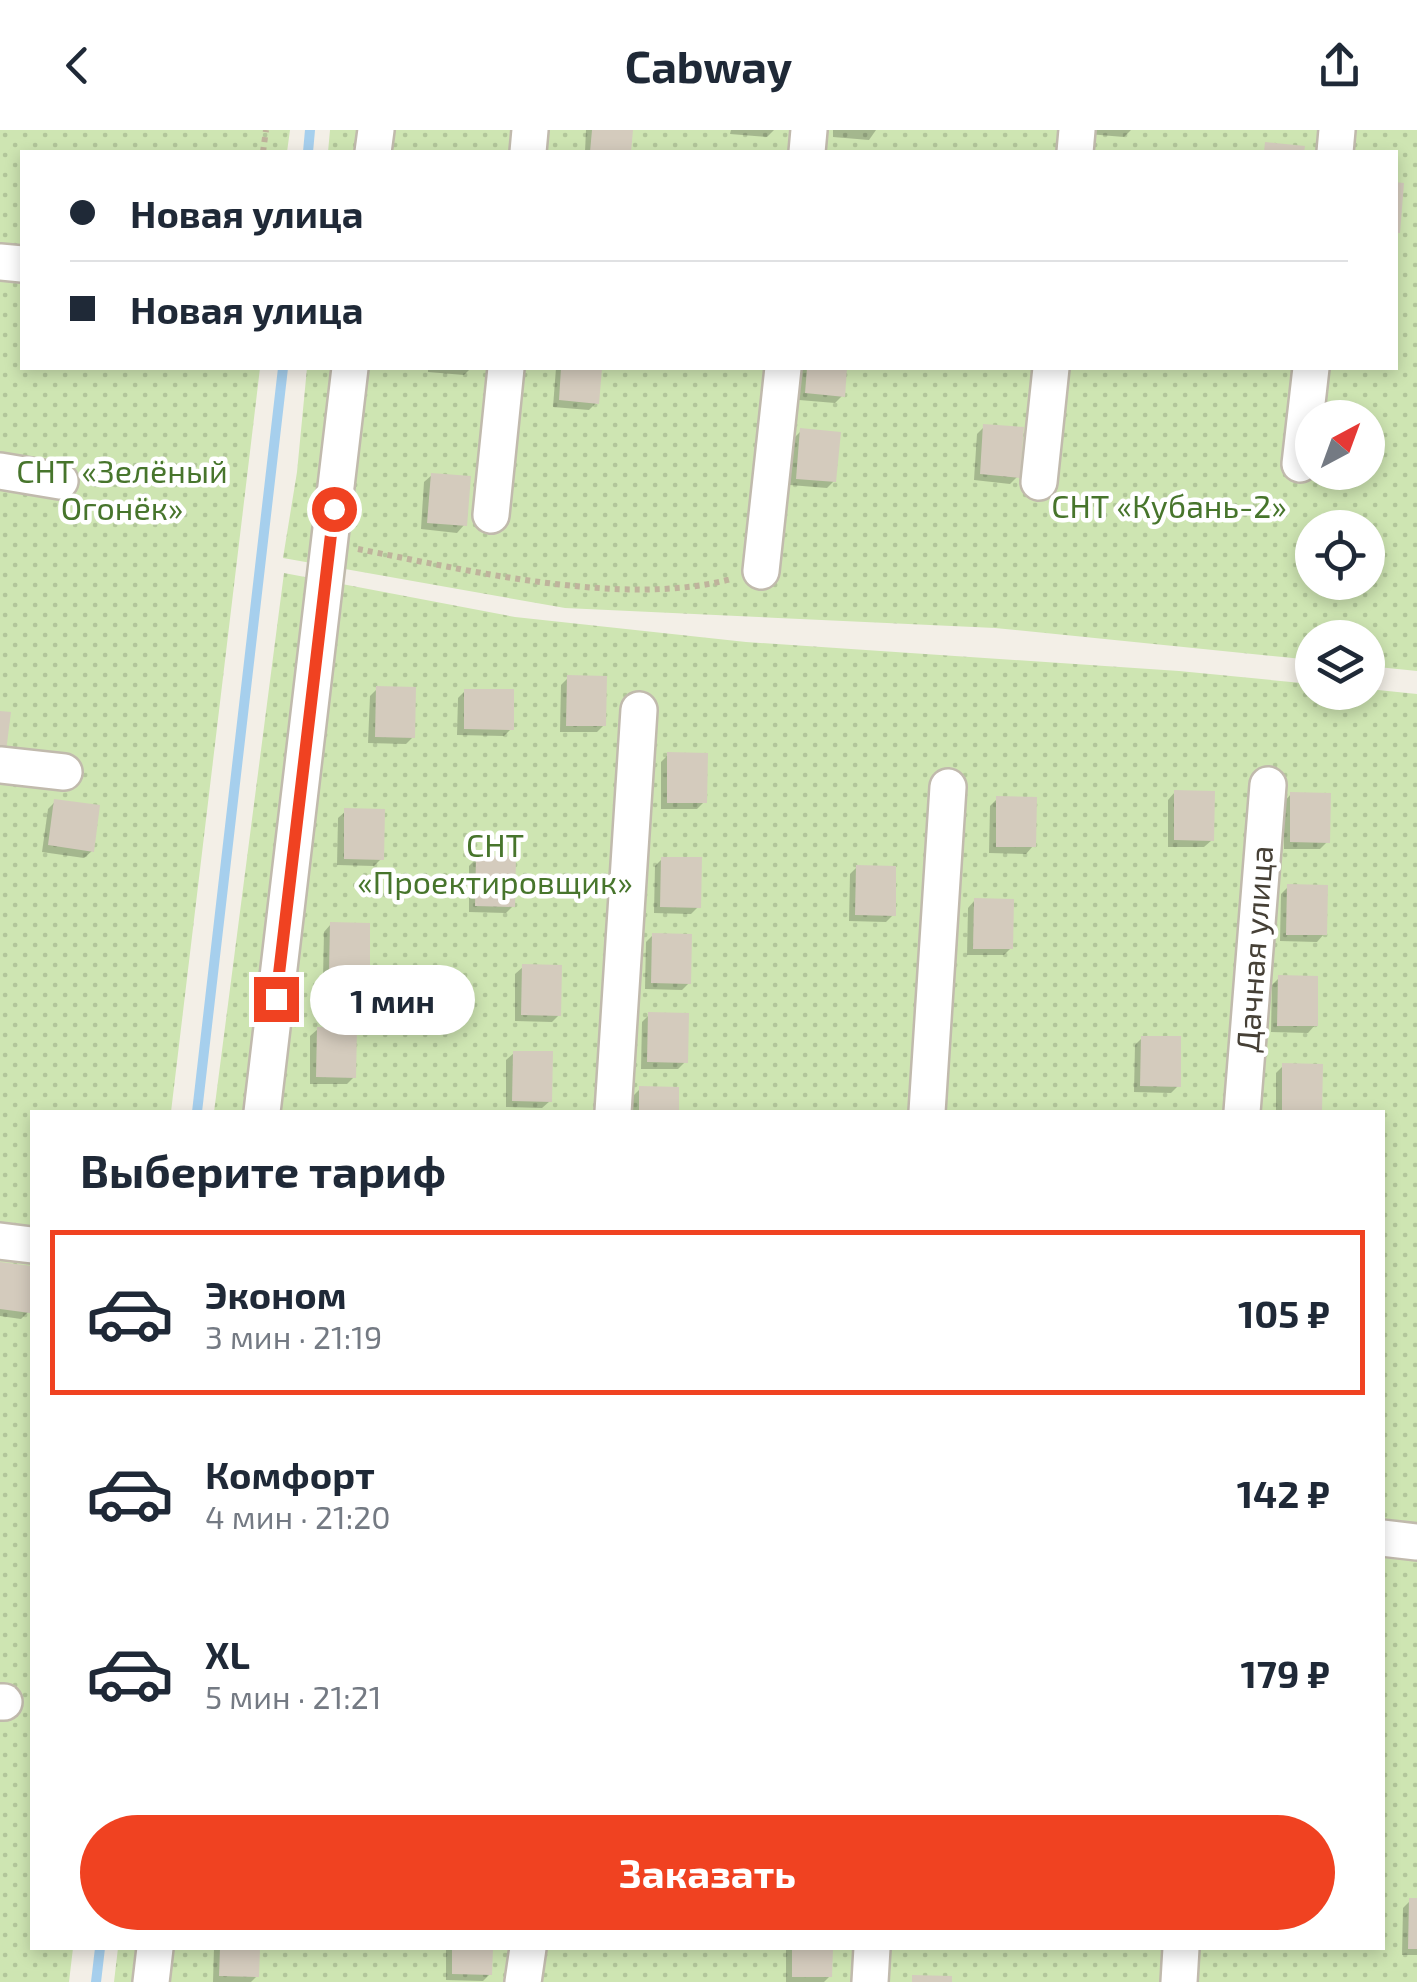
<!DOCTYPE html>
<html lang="ru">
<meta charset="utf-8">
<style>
:root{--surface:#fff;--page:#f2f2f3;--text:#1f2937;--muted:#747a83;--line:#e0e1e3;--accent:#f04221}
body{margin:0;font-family:"Exo 2",sans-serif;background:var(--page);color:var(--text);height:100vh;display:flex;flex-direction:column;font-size:38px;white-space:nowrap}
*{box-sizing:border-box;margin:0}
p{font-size:32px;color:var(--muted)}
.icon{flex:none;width:55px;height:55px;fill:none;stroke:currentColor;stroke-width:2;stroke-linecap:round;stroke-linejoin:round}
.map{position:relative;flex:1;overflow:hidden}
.side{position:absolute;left:30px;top:980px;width:1355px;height:840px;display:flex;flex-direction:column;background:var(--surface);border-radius:0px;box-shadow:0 5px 15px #0003}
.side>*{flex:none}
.guide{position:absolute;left:20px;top:20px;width:1378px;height:220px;border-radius:0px;box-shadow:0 5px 15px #0003;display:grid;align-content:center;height:220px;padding:0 50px;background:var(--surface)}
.needle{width:65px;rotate:41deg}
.controls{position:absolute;left:1295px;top:270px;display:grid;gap:20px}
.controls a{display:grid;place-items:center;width:90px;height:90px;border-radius:50%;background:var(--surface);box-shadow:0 5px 15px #0003;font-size:50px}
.end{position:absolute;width:45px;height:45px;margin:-22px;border:12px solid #f04221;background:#fff;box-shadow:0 0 0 5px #fff}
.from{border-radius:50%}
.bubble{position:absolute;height:70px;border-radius:35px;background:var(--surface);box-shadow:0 5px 15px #0003;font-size:32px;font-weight:700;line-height:70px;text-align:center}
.guide b{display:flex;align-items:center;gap:35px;height:95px;font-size:38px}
.guide b+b{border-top:2px solid var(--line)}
.guide i{width:25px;height:25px;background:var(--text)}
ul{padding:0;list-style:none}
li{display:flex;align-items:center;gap:30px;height:165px;margin:0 20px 15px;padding:0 30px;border:5px solid transparent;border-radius:0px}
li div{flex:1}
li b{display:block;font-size:38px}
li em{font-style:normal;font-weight:700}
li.current{border-color:var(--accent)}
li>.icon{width:90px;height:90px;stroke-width:1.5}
h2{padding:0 50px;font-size:45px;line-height:120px}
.action{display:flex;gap:20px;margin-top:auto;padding:20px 50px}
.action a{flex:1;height:115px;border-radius:60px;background:var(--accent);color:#fff;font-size:40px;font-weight:700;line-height:115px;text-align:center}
header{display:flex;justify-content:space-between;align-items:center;height:130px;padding:0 50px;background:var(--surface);font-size:45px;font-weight:700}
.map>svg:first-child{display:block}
.grass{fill:url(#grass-dots);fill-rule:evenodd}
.shadow{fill:#0003}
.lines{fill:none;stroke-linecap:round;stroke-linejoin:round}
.stream{stroke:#a6cfed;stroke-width:10}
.building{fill:#d4cbbd}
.minor-casing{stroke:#c1baad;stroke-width:40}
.path{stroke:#bfb39c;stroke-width:6;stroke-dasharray:5 5;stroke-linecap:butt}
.minor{stroke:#fff;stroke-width:35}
.route{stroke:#f04221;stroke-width:12}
.labels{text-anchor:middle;stroke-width:9;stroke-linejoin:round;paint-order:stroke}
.park-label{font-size:32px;fill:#47752c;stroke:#fff}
.street-label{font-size:32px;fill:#464036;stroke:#fff}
</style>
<header><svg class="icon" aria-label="back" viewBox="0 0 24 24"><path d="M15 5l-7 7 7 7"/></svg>Cabway<svg class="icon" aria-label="share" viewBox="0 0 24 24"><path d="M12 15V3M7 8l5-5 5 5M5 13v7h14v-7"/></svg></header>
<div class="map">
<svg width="1417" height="1852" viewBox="0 0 1417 1852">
<defs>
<pattern id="grass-dots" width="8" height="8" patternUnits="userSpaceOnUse" patternTransform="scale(2.5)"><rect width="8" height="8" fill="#cee5b2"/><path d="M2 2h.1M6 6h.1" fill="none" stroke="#b2c69a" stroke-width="1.8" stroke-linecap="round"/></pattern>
</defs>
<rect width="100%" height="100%" fill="#f3efe7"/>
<g class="grass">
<path d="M0,0H290L287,22H22V238H260L171,982H32V1818H73L69,1852H0Z"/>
<path d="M330,0H1417V541L1368,536V508H1312V530L995,498L565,478L283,428L297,342L307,238H1395V22H328ZM1312,288H1368V342H1312ZM1312,398H1368V452H1312Z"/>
<path d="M284,443L515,487L746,512L1179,541L1312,554V562H1368V559L1417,564V1852H114L118,1818H1382V982H214Z"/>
</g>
<g class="shadow">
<path d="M586,0H630L628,22H585Z"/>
<path d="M731,0H774L767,7L730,4Z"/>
<path d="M833,0H876L869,10L833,7Z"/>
<path d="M1088,0H1131L1124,7L1088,4Z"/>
<path d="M428,238H471L464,245L428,242Z"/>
<path d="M556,238H599L596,273L589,280L553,277Z"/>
<path d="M801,238H845L842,266L835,273L799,270Z"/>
<path d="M984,297L1017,347L1010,354L974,350L977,304Z"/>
<path d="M801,301L834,351L827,358L790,355L794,308Z"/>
<path d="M432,345L464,395L457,403L421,399L424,352Z"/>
<path d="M568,548L604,595L597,602H560L561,555Z"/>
<path d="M377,559L413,607L406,614L368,613L370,566Z"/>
<path d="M465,561L511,599L504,606L457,605L458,568Z"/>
<path d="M668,625L704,672L697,679H661V632Z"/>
<path d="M1175,662L1212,710L1204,717H1168V670Z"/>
<path d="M1291,664L1327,712L1320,719H1284V672Z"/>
<path d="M997,669L1033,716L1026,724L989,723L990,676Z"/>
<path d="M55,672L92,721L84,728L42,722L48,679Z"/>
<path d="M346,681L382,728L374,736L337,735L338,688Z"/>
<path d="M477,728L513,776L506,783L469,782V736Z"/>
<path d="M662,729L698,777L691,784L654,783L655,736Z"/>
<path d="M857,737L893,785L886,792L849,791L850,744Z"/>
<path d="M1288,757L1324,804L1317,812L1280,811L1281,764Z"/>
<path d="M975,770L1011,818L1004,825H967L968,778Z"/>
<path d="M331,794L367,842L360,849H323L324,802Z"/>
<path d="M653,805L689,853L682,860L645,859L646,812Z"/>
<path d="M523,837L559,885L552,892L515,891V844Z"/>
<path d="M1279,848L1315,895L1308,903L1271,902L1272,855Z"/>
<path d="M649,885L685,932L678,939H641L642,892Z"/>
<path d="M318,899L354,947L347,954H310V906Z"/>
<path d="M1142,908L1178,956L1171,963L1134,962L1135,915Z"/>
<path d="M514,923L550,971L542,978L506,977V930Z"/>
<path d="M1283,936H1320L1319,982H1276V943Z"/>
<path d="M640,959H677V982H633V966Z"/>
<path d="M0,1134L32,1138L28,1182L21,1189L0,1186Z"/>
<path d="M1410,1771H1417V1825H1402L1403,1778Z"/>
<path d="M214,1818H258L257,1846L251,1852H213Z"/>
<path d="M446,1818H490V1844L483,1851L446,1850Z"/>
<path d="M786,1818H830V1846L824,1852H786Z"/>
</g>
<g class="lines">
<g class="stream">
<path d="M308,22L310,0"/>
<path d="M197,982L283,238"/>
<path d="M96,1852L100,1818"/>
</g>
</g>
<g class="building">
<path d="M592,0H633L631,22H590Z"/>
<path d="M1265,12L1305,16L1304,22H1264Z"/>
<path d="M1395,52L1404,53L1400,103H1395Z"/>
<path d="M561,238H602L599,274L559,270Z"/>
<path d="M807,238H847L845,267L805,263Z"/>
<path d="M983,294L1024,297L1020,348L980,344Z"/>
<path d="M800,298L841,302L836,352L796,349Z"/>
<path d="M431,343L471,346L467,396L427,393Z"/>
<path d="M567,545L607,546L606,596H566Z"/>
<path d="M376,556L416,557L415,608L375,607Z"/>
<path d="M464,559H514V600L464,599Z"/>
<path d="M0,581L11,582L5,629H0Z"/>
<path d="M667,622L708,623L707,673H667Z"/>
<path d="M1174,660L1215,661L1214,711L1174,710Z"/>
<path d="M1290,662L1331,663L1330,713L1290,712Z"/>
<path d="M996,666L1037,667L1036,717H996Z"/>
<path d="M54,669L100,675L94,722L48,715Z"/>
<path d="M344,678L385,679L384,730L344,729Z"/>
<path d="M476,726H516L515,777L475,776Z"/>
<path d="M661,727H702L701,778L660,777Z"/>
<path d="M856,735L896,736V786L855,785Z"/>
<path d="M1287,754L1328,755L1327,805H1286Z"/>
<path d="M974,768L1014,769L1013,819H973Z"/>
<path d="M330,792L370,793V843L329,842Z"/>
<path d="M652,803L692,804L691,854L651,853Z"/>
<path d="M522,834L562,835L561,886L521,885Z"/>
<path d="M1278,845L1318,846V896H1277Z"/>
<path d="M648,882L689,883L688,933L647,932Z"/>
<path d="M317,897L357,898L356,948L316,947Z"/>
<path d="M1141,906H1181V957L1140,956Z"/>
<path d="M513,921H553L552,972L512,971Z"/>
<path d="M1282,933L1323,934L1322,982H1282Z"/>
<path d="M639,956L679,957V982H639Z"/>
<path d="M0,1132L32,1136L30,1183L0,1179Z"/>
<path d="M1409,1768H1417V1819H1408Z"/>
<path d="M220,1818H260L259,1847L219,1846Z"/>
<path d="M452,1818H493L492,1845L452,1844Z"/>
<path d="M792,1818H833L832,1847H792Z"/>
<path d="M912,1845L952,1846V1852H912Z"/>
</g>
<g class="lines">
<g class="minor-casing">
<g id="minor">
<path d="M373,22L376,0"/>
<path d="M528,22L530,0"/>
<path d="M807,22L809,0"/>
<path d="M1075,22L1077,0"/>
<path d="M1335,22L1337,0"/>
<path d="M0,132L22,134"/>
<path d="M1300,334L1311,238"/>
<path d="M0,341L60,351"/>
<path d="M1039,352L1051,238"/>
<path d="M491,385L506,238"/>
<path d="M761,441L783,238"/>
<path d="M0,635L64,642"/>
<path d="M262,982L350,238"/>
<path d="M613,982L639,580"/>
<path d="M927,982L948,657"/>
<path d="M1242,982L1268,655"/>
<path d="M0,1111L32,1115"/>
<path d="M1382,1408L1417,1412"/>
<path d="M0,1572H4"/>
<path d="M151,1852L155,1818"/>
<path d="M523,1852L528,1818"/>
<path d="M870,1852L872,1818"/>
<path d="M1179,1852L1181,1818"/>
</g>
</g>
<g class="path">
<path d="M263,22L266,0"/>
<path d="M358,419C466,440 625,478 731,449"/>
</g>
<use href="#minor" class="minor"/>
</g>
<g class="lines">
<path class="route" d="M276,869L334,379"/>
</g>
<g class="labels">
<g class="park-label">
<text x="122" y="353">СНТ «Зелёный<tspan x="122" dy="37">Огонёк»</tspan></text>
<text x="1169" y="388">СНТ «Кубань-2»</text>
<text x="495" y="727">СНТ<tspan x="495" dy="37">«Проектировщик»</tspan></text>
</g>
<g class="street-label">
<text transform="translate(1255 819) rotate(-86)" y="11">Дачная улица</text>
</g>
</g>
</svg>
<div class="controls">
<a><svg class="needle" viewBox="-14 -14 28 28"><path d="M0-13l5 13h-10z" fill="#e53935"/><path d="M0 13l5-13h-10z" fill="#747a83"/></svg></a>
<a><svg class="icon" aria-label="locate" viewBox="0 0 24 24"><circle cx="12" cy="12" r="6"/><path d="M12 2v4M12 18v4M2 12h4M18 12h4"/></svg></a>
<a><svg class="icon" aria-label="layers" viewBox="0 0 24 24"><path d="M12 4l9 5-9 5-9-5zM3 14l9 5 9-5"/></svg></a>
</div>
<i class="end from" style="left:334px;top:379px"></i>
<i class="end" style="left:276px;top:869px"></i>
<div class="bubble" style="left:310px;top:835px;width:165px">1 мин</div>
<div class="guide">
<b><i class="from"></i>Новая улица</b>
<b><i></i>Новая улица</b>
</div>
<section class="side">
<h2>Выберите тариф</h2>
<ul>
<li class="current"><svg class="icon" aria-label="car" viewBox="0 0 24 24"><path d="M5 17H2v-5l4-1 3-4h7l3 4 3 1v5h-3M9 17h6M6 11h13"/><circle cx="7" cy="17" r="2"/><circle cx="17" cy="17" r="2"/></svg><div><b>Эконом</b><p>3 мин · 21:19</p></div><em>105 ₽</em></li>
<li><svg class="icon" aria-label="car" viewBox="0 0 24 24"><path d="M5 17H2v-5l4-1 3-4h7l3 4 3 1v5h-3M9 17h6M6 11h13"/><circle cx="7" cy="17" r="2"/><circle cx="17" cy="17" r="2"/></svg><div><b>Комфорт</b><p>4 мин · 21:20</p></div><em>142 ₽</em></li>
<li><svg class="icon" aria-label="car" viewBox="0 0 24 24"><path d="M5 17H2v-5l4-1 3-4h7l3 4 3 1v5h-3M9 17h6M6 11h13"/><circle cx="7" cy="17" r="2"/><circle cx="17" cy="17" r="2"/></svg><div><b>XL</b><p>5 мин · 21:21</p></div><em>179 ₽</em></li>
</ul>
<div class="action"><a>Заказать</a></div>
</section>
</div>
